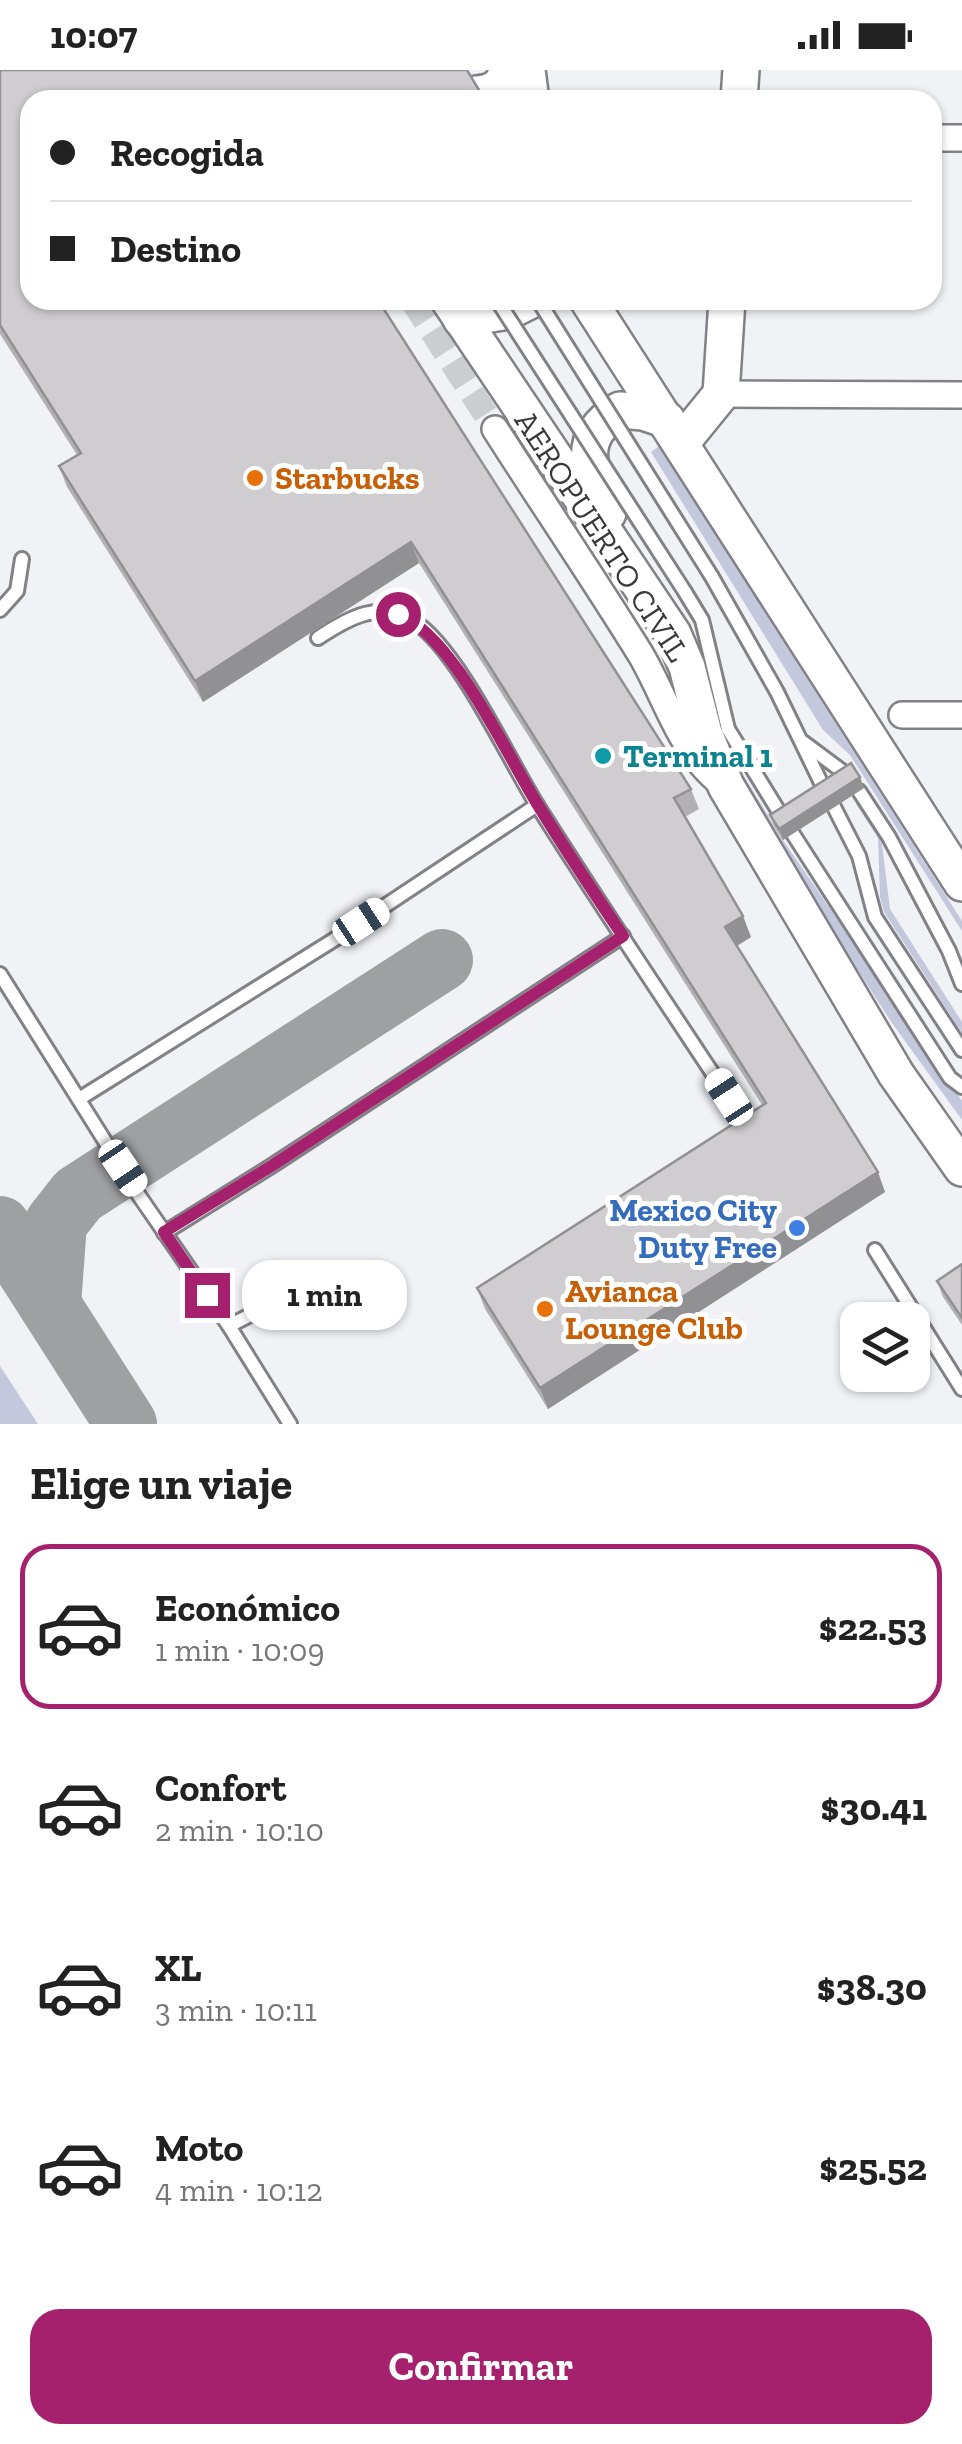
<!DOCTYPE html>
<html lang="es">
<meta charset="utf-8">
<style>
:root{--surface:#fff;--page:#f6f6f6;--text:#222;--muted:#767676;--line:#e0e0e0;--accent:#a5216d}
body{margin:0;font-family:"Zilla Slab",serif;background:var(--page);color:var(--text);height:100vh;display:flex;flex-direction:column;font-size:38px;white-space:nowrap}
*{box-sizing:border-box;margin:0}
p{font-size:32px;color:var(--muted)}
.icon{flex:none;width:55px;height:55px;fill:none;stroke:currentColor;stroke-width:2;stroke-linecap:round;stroke-linejoin:round}
.map{position:relative;height:1354px;overflow:hidden}
.panel{display:flex;flex-direction:column;background:var(--surface);flex:1}
.panel>*{flex:none}
.top-card{position:absolute;left:20px;top:20px;width:922px;height:220px;border-radius:30px;box-shadow:0 2px 8px #0004;display:grid;align-content:center;height:220px;padding:0 30px;background:var(--surface)}
.fabs{position:absolute;left:840px;top:1232px;display:grid;gap:20px}
.fabs a{display:grid;place-items:center;width:90px;height:90px;border-radius:20px;background:var(--surface);box-shadow:0 2px 8px #0004;font-size:50px}
.end{position:absolute;width:45px;height:45px;margin:-22px;border:12px solid #a5216d;background:#fff;box-shadow:0 0 0 5px #fff}
.from{border-radius:50%}
.bubble{position:absolute;height:70px;border-radius:30px;background:var(--surface);box-shadow:0 2px 8px #0004;font-size:32px;font-weight:700;line-height:70px;text-align:center}
.car{position:absolute;width:30px;height:60px;margin:-30px -15px;border-radius:12px;box-shadow:0 0 8px 2px #0007;background:linear-gradient(#fff 24%,#345 0 40%,#fff 0 76%,#345 0 86%,#fff 0)}
.top-card b{display:flex;align-items:center;gap:35px;height:95px;font-size:38px}
.top-card b+b{border-top:2px solid var(--line)}
.top-card i{width:25px;height:25px;background:var(--text)}
ul{padding:0;list-style:none}
li{display:flex;align-items:center;gap:30px;height:165px;margin:0 20px 15px;padding:0 10px;border:5px solid transparent;border-radius:30px}
li div{flex:1}
li b{display:block;font-size:38px}
li em{font-style:normal;font-weight:700}
li.selected{border-color:var(--accent)}
li>.icon{width:90px;height:90px;stroke-width:1.5}
h2{padding:0 30px;font-size:45px;line-height:120px}
.action{display:flex;gap:20px;margin-top:auto;padding:20px 30px}
.action a{flex:1;height:115px;border-radius:30px;background:var(--accent);color:#fff;font-size:40px;font-weight:700;line-height:115px;text-align:center}
.status{display:flex;justify-content:space-between;align-items:center;height:70px;padding:0 50px;background:var(--surface);direction:ltr}
.status svg{height:28px;fill:currentColor}
.map>svg:first-child{display:block}
.green{fill:#c4c8dd}
.lines{fill:none;stroke-linecap:round;stroke-linejoin:round}
.taxiway{stroke:#9fa0a2;stroke-width:62}
.street-tunnel{stroke:#cccdd1;stroke-width:25;stroke-dasharray:25 12;stroke-linecap:butt}
.lane-casing{stroke:#828286;stroke-width:18}
.street-casing{stroke:#828286;stroke-width:30}
.secondary-casing{stroke:#828286;stroke-width:40}
.lane{stroke:#fff;stroke-width:12}
.street{stroke:#fff;stroke-width:25}
.secondary{stroke:#fff;stroke-width:35}
.lane-bridge-casing{stroke:#828286;stroke-width:18;stroke-linecap:butt}
.lane-bridge{stroke:#fff;stroke-width:12}
.wall{fill:#b2b0b3}
.shaded-wall{fill:#919092}
.building{fill:#cfcdd0;stroke:#919092;stroke-width:2.5}
.route{stroke:#a5216d;stroke-width:12}
.food-dot{fill:#e8710a;stroke:#fff;stroke-width:4}
.culture-dot{fill:#0f9aa8;stroke:#fff;stroke-width:4}
.shop-dot{fill:#3f7fe0;stroke:#fff;stroke-width:4}
.labels{text-anchor:middle;stroke-width:10;stroke-linejoin:round;paint-order:stroke}
.food-label{font-size:32px;font-weight:bold;fill:#c56008;stroke:#fff;text-anchor:start}
.street-label{font-size:32px;fill:#39393b;stroke:#fff}
.culture-label{font-size:32px;font-weight:bold;fill:#0d838f;stroke:#fff;text-anchor:start}
.shop-label{font-size:32px;font-weight:bold;fill:#366cbe;stroke:#fff;text-anchor:end}
</style>
<div class="status"><b>10:07</b><svg viewBox="0 0 49 12"><path d="M0 12V9h3v3zM5 12V6h3v6zM10 12V3h3v9zM15 12V0h3v12zM26 1h20v11H26zM47 4h2v5h-2z"/></svg></div>
<div class="map">
<svg width="962" height="1354" viewBox="0 0 962 1354">
<rect width="100%" height="100%" fill="#f1f2f6"/>
<g class="green">
<path d="M659,376L962,851V861L850,685L823,660L651,382Z"/>
<path d="M728,680L783,770L962,1031V1050L892,953L754,740Z"/>
<path d="M860,731L881,766L890,839L962,952V963L884,842L880,827L878,768L856,734Z"/>
<path d="M0,1296L38,1354H0Z"/>
</g>
<g class="lines">
<g class="taxiway">
<path d="M0,1157L126,1354"/>
<path d="M50,1235L56,1153L78,1125L442,890"/>
</g>
<path class="street-tunnel" d="M412,230L495,359"/>
<g class="lane-casing">
<g id="lane">
<path d="M712,507L777,622L826,723"/>
<path d="M685,522L702,550L728,659L784,750"/>
<path d="M0,540L17,521L22,489"/>
<path d="M318,568C348,548 381,529 415,552C458,580 508,688 537,735C606,844 679,952 750,1060"/>
<path d="M803,672L850,707"/>
<path d="M859,721L889,767L949,881L962,914"/>
<path d="M834,737L859,786L875,847L962,980"/>
<path d="M793,764L950,1008L962,1017"/>
<path d="M0,904L140,1127L229,1256L290,1354"/>
<path d="M79,1029L332,871L537,735"/>
<path d="M164,1163L273,1095L623,866"/>
<path d="M875,1180L962,1319"/>
<path d="M229,1256L254,1243"/>
</g>
</g>
<g class="street-casing">
<g id="street">
<path d="M509,0L519,30"/>
<path d="M532,0L536,30"/>
<path d="M932,68H962"/>
<path d="M721,324L962,325"/>
<path d="M495,359C543,434 594,509 641,585C665,626 679,677 716,709"/>
<path d="M902,645H962"/>
</g>
</g>
<g class="secondary-casing">
<g id="secondary">
<path d="M476,24C492,23 504,17 507,0"/>
<path d="M739,30L741,0"/>
<path d="M449,230L673,564L687,597L704,663L726,716L896,1004L962,1098"/>
<path d="M588,230L962,813"/>
<path d="M461,249L509,241L531,230"/>
<path d="M682,372L721,324L727,230"/>
<path d="M608,443C590,402 573,368 620,340L643,342L667,350"/>
</g>
</g>
<use href="#lane" class="lane"/>
<use href="#street" class="street"/>
<use href="#secondary" class="secondary"/>
<g class="lane-bridge-casing">
<g id="lane-bridge">
<path d="M497,230L685,522"/>
<path d="M538,230L712,507"/>
</g>
</g>
<use href="#lane-bridge" class="lane-bridge"/>
</g>
<g class="wall">
<path d="M0,0L30,30L378,230L691,719L699,739L685,747L751,867L737,876L885,1122L548,1339L485,1239L477,1218L762,1035L419,493L203,632L67,417L59,396L77,385L0,264Z"/>
<path d="M864,718L783,770L774,756L770,745Z"/>
<path d="M962,1194V1255L943,1227L937,1211Z"/>
</g>
<g class="shaded-wall">
<path d="M411,472L419,493L203,632L195,611Z"/>
<path d="M860,707L864,718L783,770L779,759Z"/>
<path d="M743,846L751,867L733,878L725,857Z"/>
<path d="M878,1102L885,1122L548,1339L540,1318Z"/>
</g>
<g class="building">
<path d="M0,0H467L485,30H30V230H378L691,719L674,728L743,846L725,857L878,1102L540,1318L477,1218L766,1033L411,472L195,611L59,396L81,383L0,255Z"/>
<path d="M851,693L860,707L779,759L770,745Z"/>
<path d="M962,1194V1248L937,1211Z"/>
</g>
<g class="lines">
<path class="route" d="M207,1225L164,1162L273,1095L623,866C594,823 565,779 538,735C506,684 453,565 398,544"/>
</g>
<g class="food-dot">
<circle cx="255" cy="408" r="10"/>
<circle cx="545" cy="1239" r="10"/>
</g>
<circle class="culture-dot" cx="603" cy="686" r="10"/>
<circle class="shop-dot" cx="797" cy="1158" r="10"/>
<g class="labels">
<g class="food-label">
<text x="275" y="419">Starbucks</text>
<text x="565" y="1232">Avianca<tspan x="565" dy="37">Lounge Club</tspan></text>
</g>
<g class="street-label">
<text transform="translate(602 466) rotate(57)" y="11">AEROPUERTO CIVIL</text>
</g>
<g class="culture-label">
<text x="623" y="697">Terminal 1</text>
</g>
<g class="shop-label">
<text x="777" y="1151">Mexico City<tspan x="777" dy="37">Duty Free</tspan></text>
</g>
</g>
</svg>
<div class="fabs">
<a><svg class="icon" aria-label="layers" viewBox="0 0 24 24"><path d="M12 4l9 5-9 5-9-5zM3 14l9 5 9-5"/></svg></a>
</div>
<i class="end from" style="left:398px;top:544px"></i>
<i class="end" style="left:207px;top:1225px"></i>
<div class="bubble" style="left:242px;top:1190px;width:165px">1 min</div>
<i class="car" style="left:361px;top:852px;rotate:57deg"></i>
<i class="car" style="left:729px;top:1027px;rotate:327deg"></i>
<i class="car" style="left:123px;top:1098px;rotate:146deg"></i>
<div class="top-card">
<b><i class="from"></i>Recogida</b>
<b><i></i>Destino</b>
</div>
</div>
<section class="panel">
<h2>Elige un viaje</h2>
<ul>
<li class="selected"><svg class="icon" aria-label="car" viewBox="0 0 24 24"><path d="M5 17H2v-5l4-1 3-4h7l3 4 3 1v5h-3M9 17h6M6 11h13"/><circle cx="7" cy="17" r="2"/><circle cx="17" cy="17" r="2"/></svg><div><b>Económico</b><p>1 min · 10:09</p></div><em>$22.53</em></li>
<li><svg class="icon" aria-label="car" viewBox="0 0 24 24"><path d="M5 17H2v-5l4-1 3-4h7l3 4 3 1v5h-3M9 17h6M6 11h13"/><circle cx="7" cy="17" r="2"/><circle cx="17" cy="17" r="2"/></svg><div><b>Confort</b><p>2 min · 10:10</p></div><em>$30.41</em></li>
<li><svg class="icon" aria-label="car" viewBox="0 0 24 24"><path d="M5 17H2v-5l4-1 3-4h7l3 4 3 1v5h-3M9 17h6M6 11h13"/><circle cx="7" cy="17" r="2"/><circle cx="17" cy="17" r="2"/></svg><div><b>XL</b><p>3 min · 10:11</p></div><em>$38.30</em></li>
<li><svg class="icon" aria-label="car" viewBox="0 0 24 24"><path d="M5 17H2v-5l4-1 3-4h7l3 4 3 1v5h-3M9 17h6M6 11h13"/><circle cx="7" cy="17" r="2"/><circle cx="17" cy="17" r="2"/></svg><div><b>Moto</b><p>4 min · 10:12</p></div><em>$25.52</em></li>
</ul>
<div class="action"><a>Confirmar</a></div>
</section>
